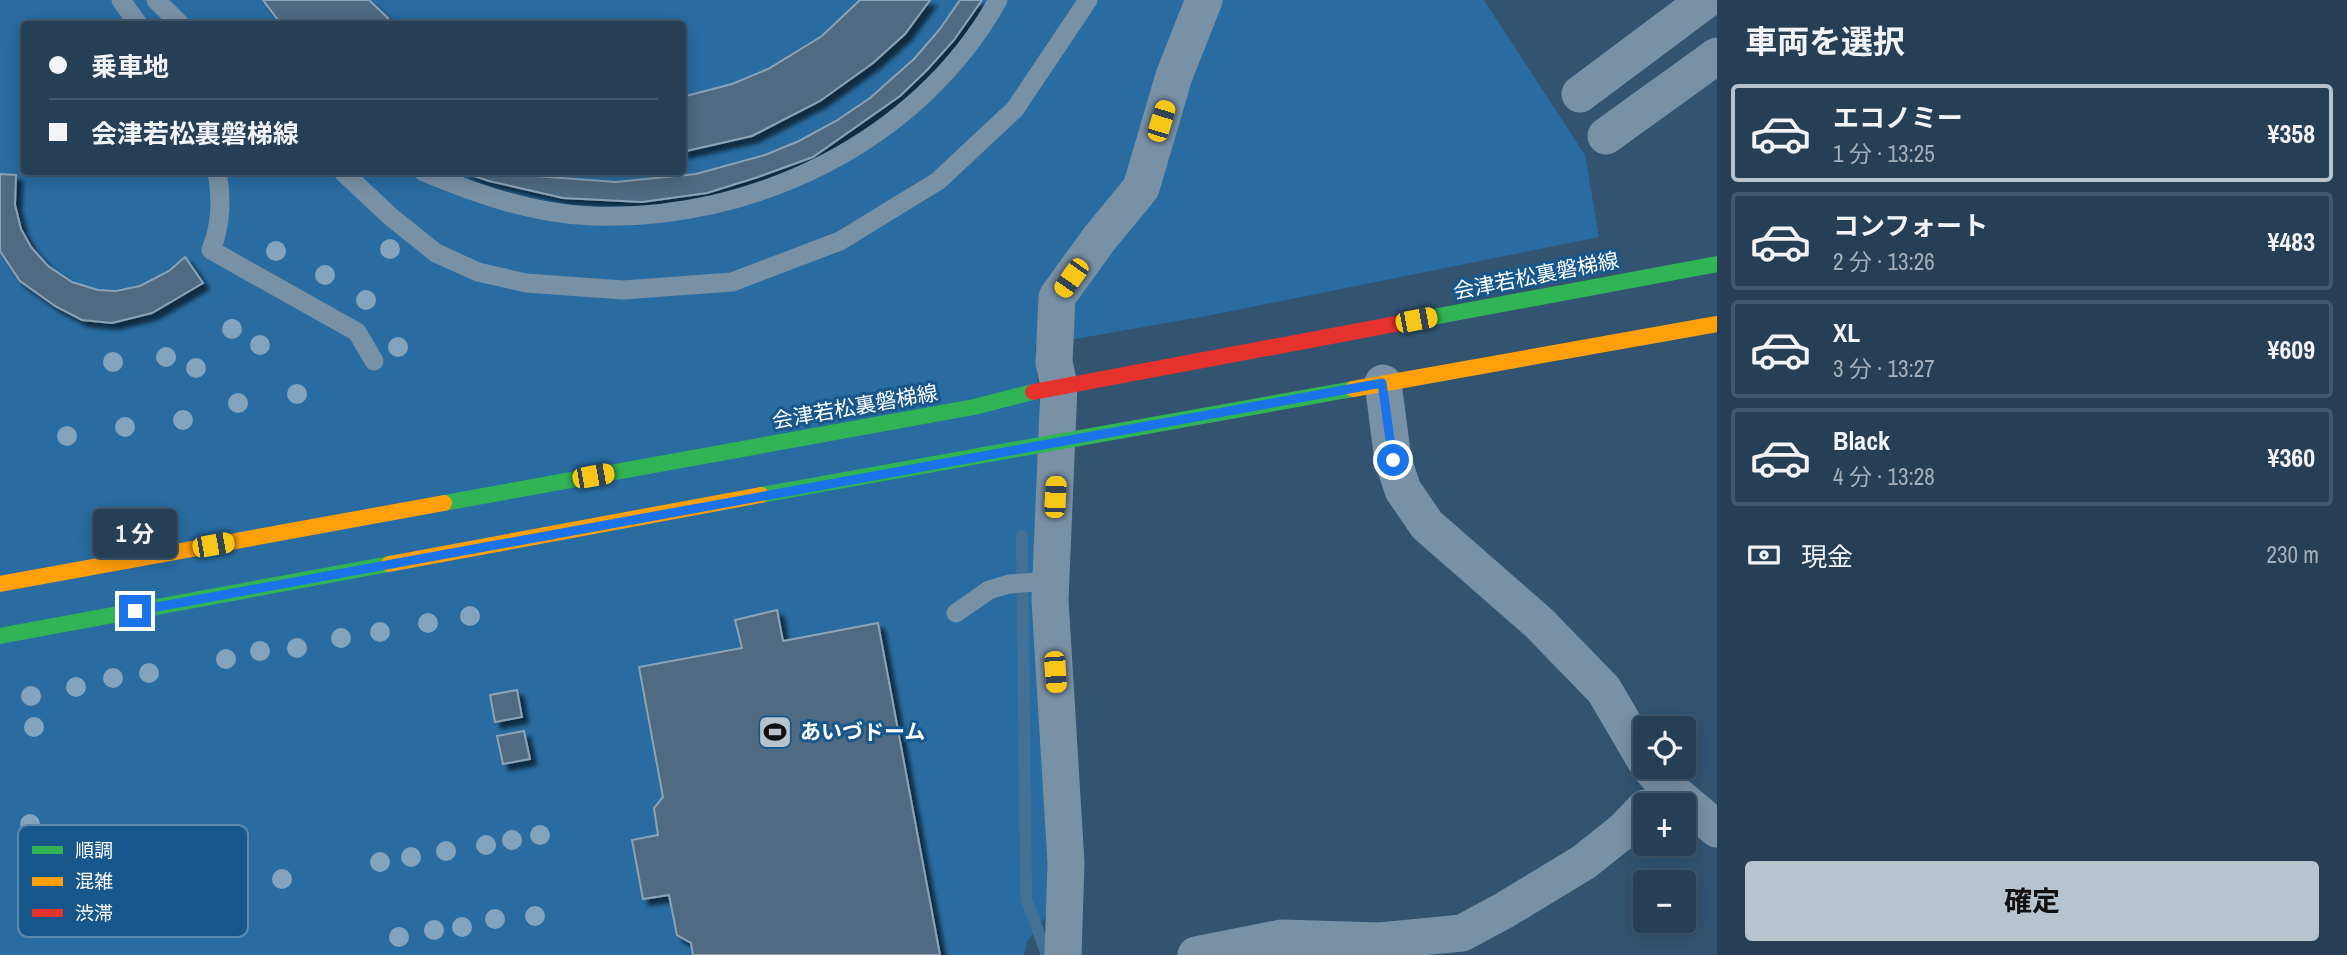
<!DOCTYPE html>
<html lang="ja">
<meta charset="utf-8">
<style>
:root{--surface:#263f55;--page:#324a5f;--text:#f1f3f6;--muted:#a4afb9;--line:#42586c;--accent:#b7c3cd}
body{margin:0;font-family:"Archivo Narrow","Noto Sans JP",sans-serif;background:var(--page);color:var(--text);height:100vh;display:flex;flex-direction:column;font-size:26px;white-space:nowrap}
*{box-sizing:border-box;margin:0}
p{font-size:23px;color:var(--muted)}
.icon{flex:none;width:38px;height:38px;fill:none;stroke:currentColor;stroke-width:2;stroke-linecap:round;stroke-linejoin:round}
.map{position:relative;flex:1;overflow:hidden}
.side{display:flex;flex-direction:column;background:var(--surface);width:630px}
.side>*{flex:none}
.banner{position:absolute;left:21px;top:21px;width:665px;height:154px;border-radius:7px;box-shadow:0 4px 18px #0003,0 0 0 2px var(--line);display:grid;align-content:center;height:154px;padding:0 28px;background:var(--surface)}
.controls{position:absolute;left:1633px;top:716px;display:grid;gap:14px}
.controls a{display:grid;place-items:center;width:63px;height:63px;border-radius:7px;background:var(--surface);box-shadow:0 4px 18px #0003,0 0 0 2px var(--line);font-size:35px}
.end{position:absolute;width:32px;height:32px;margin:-16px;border:9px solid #1a73e8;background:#fff;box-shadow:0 0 0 4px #fff}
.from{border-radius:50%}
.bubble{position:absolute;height:49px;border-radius:7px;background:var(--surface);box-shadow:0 4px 18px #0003,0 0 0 2px var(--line);font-size:23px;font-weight:700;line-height:49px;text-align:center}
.car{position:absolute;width:21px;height:42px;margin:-21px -10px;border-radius:9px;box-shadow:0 0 5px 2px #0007;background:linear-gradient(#f5c518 24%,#345 0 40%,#f5c518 0 76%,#345 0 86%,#f5c518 0)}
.banner b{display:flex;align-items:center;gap:24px;height:66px;font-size:26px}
.banner b+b{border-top:2px solid var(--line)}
.banner i{width:18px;height:18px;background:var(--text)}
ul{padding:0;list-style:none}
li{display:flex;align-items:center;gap:21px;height:98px;margin:0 14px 10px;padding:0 14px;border:4px solid var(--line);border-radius:7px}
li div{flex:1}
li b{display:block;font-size:26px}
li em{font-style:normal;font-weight:700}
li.active{border-color:var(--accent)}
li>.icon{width:63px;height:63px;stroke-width:1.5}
h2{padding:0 28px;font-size:32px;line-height:84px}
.pay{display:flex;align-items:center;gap:18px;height:77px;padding:0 28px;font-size:26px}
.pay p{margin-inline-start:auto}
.button{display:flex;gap:14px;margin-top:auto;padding:14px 28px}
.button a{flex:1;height:80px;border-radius:7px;background:var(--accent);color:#111;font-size:28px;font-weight:700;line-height:80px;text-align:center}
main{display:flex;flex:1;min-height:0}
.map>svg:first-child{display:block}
.green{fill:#286ca1;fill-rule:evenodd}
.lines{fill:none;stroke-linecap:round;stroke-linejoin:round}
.stream{stroke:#437095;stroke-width:12}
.building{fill:#4f6a81;stroke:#8da2b4;stroke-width:2;filter:url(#shadow)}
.lane{stroke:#7991a5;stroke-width:19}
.street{stroke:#7991a5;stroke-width:37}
.fast{stroke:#30b455;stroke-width:16}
.slow{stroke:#ff9f0a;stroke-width:16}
.jam{stroke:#e5322d;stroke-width:16}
.tree{fill:#84a3bc}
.route{stroke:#1a73e8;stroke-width:9}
.labels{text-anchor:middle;stroke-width:6;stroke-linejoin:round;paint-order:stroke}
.street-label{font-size:21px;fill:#fff;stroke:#18578b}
.poi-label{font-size:21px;font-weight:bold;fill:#fff;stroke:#18578b;text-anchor:start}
.key{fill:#18578b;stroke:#5d89ae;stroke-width:2}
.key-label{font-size:19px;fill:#fff}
</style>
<main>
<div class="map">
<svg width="1717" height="955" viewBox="0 0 1717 955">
<defs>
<filter id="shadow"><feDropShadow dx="6" dy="6" stdDeviation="2" flood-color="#0009"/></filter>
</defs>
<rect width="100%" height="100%" fill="#325471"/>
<path class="green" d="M0,0H1484L1585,155L1599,237L1206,316L1035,346L1048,516L1050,911L1027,942L1024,955H0ZM24,24H682V172H24Z"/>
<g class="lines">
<path class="stream" d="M1022,536L1026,898L1047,955"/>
</g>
<g class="building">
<path d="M263,0H369L388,18L383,24H281Z"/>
<path d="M860,0H930L905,34L873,63L820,101L752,136L682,152V97L732,84L768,69L822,36Z"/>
<path d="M960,0H982L954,40L927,70L900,96L813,157L758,177L707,193L642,202L563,198L489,181L462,172H535V176L616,182L696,174L765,155L799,141L836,121L870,98L914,59L940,29Z"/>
<path d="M0,174L16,175L15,205L21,229L31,247L48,266L72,282L98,290L116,291L140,286L169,271L185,257L203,283L152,313L112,323L82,320L55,306L20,281L0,251Z"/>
<path d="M777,610L783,641L878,623L940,955H693L691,943L677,935L669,895L643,899L632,840L658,835L654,808L663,797L639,667L742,648L735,620Z"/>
<path d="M517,690L522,717L495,722L490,695Z"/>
<path d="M524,731L530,759L503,764L497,736Z"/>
</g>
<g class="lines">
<g class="lane">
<path d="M121,0L138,24"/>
<path d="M156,0L180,24"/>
<path d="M217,172C222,197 221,226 211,250L357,332L374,361"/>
<path d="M343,172L391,217L436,253L478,272L526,283L623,290L732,282L840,241L938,181L1015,109L1088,0"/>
<path d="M424,172C477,194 533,214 592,216C752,222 919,142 998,0"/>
<path d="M956,613L989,590L1009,584L1051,581"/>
</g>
<g class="street">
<path d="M1580,94L1706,0"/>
<path d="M1606,136L1717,56"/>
<path d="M1383,383L1393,460L1403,490L1427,525L1539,623L1604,690L1645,760"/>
<path d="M1649,766L1666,786L1717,829"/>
<path d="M1063,955L1066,863L1050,600L1059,386L1054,362L1057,297L1099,239L1141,188L1174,76L1204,0"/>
<path d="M1196,955L1282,938L1380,941L1462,933L1503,911L1584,862L1624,830L1645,808"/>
</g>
<g class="fast">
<path d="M1417,320L1717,264"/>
<path d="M761,495L1353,389"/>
<path d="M444,503L974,407L1033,392"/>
<path d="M0,636L389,564"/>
</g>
<g class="slow">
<path d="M1353,389L1717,324"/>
<path d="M389,564L761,495"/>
<path d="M0,584L444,503"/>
</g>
<path class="jam" d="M1033,392L1417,320"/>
</g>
<g class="tree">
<circle cx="390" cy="249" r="10"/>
<circle cx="276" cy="251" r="10"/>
<circle cx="325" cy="275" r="10"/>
<circle cx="366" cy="300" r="10"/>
<circle cx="232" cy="329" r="10"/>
<circle cx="260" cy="345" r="10"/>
<circle cx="398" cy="347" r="10"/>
<circle cx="166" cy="357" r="10"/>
<circle cx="113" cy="362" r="10"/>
<circle cx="196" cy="368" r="10"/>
<circle cx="297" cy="394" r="10"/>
<circle cx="238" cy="403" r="10"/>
<circle cx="183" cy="420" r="10"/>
<circle cx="125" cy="427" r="10"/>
<circle cx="67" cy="436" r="10"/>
<circle cx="470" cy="616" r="10"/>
<circle cx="428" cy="623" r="10"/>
<circle cx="380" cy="632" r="10"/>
<circle cx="341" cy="638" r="10"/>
<circle cx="297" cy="648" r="10"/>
<circle cx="260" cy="651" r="10"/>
<circle cx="226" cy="659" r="10"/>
<circle cx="149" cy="673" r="10"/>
<circle cx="113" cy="678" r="10"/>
<circle cx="76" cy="687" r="10"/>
<circle cx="31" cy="696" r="10"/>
<circle cx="34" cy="727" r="10"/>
<circle cx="30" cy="824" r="10"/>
<circle cx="540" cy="835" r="10"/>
<circle cx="512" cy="840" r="10"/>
<circle cx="486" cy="845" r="10"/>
<circle cx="446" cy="851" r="10"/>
<circle cx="411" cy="857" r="10"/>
<circle cx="380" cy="862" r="10"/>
<circle cx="282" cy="879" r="10"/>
<circle cx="535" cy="916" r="10"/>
<circle cx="495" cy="919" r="10"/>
<circle cx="462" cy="927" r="10"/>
<circle cx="434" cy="930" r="10"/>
<circle cx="399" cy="937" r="10"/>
</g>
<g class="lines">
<path class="route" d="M135,611L1382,383L1393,460"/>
</g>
<defs>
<g id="stadium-square" transform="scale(1.75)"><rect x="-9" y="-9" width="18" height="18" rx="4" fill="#b7c3cd" stroke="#18578b"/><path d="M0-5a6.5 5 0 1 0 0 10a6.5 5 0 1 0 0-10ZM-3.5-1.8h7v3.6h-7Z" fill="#111"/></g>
</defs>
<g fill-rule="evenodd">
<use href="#stadium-square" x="775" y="732"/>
</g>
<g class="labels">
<g class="street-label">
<text transform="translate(1536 276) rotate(-11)" y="7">会津若松裏磐梯線</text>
<text transform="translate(855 407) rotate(-10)" y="7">会津若松裏磐梯線</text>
</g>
<g class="poi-label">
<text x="800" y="739">あいづドーム</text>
</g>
</g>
<rect x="18" y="825" width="230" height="112" rx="10" class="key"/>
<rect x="32" y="846" width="31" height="8" fill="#30b455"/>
<rect x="32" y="877" width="31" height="9" fill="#ff9f0a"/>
<rect x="32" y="909" width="31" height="8" fill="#e5322d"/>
<g class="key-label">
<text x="75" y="857">順調</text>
<text x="75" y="888">混雑</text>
<text x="75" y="920">渋滞</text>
</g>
</svg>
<div class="controls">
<a><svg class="icon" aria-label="locate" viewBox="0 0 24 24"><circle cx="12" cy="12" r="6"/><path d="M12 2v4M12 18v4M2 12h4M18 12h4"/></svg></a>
<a>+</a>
<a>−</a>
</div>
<i class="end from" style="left:1393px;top:460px"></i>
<i class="end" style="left:135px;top:611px"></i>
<div class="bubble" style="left:93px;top:509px;width:84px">1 分</div>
<i class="car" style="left:1161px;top:121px;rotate:17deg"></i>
<i class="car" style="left:1071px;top:278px;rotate:215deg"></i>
<i class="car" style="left:1416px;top:320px;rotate:79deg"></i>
<i class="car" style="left:593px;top:476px;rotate:80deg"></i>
<i class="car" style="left:1055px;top:497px;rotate:3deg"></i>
<i class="car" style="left:213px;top:545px;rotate:80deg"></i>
<i class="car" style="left:1055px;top:672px;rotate:176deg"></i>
<div class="banner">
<b><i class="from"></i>乗車地</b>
<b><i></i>会津若松裏磐梯線</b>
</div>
</div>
<section class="side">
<h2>車両を選択</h2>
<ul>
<li class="active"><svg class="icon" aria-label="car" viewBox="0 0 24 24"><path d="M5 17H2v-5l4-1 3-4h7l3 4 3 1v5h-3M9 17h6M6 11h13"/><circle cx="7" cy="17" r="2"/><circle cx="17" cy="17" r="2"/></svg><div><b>エコノミー</b><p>1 分 · 13:25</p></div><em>¥358</em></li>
<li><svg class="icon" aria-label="car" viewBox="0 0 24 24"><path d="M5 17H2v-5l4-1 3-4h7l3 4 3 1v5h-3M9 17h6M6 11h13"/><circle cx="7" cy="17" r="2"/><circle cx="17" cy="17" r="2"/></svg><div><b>コンフォート</b><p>2 分 · 13:26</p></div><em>¥483</em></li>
<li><svg class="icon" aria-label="car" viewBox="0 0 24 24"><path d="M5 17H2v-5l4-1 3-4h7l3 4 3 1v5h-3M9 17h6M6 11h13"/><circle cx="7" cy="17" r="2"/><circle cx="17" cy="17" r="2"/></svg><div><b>XL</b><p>3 分 · 13:27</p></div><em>¥609</em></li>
<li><svg class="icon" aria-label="car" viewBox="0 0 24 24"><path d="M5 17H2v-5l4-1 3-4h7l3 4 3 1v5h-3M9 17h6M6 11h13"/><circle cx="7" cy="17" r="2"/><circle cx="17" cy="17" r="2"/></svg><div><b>Black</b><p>4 分 · 13:28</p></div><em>¥360</em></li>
</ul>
<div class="pay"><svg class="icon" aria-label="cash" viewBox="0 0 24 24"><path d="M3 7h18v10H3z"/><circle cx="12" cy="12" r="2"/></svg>現金<p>230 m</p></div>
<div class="button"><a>確定</a></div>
</section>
</main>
